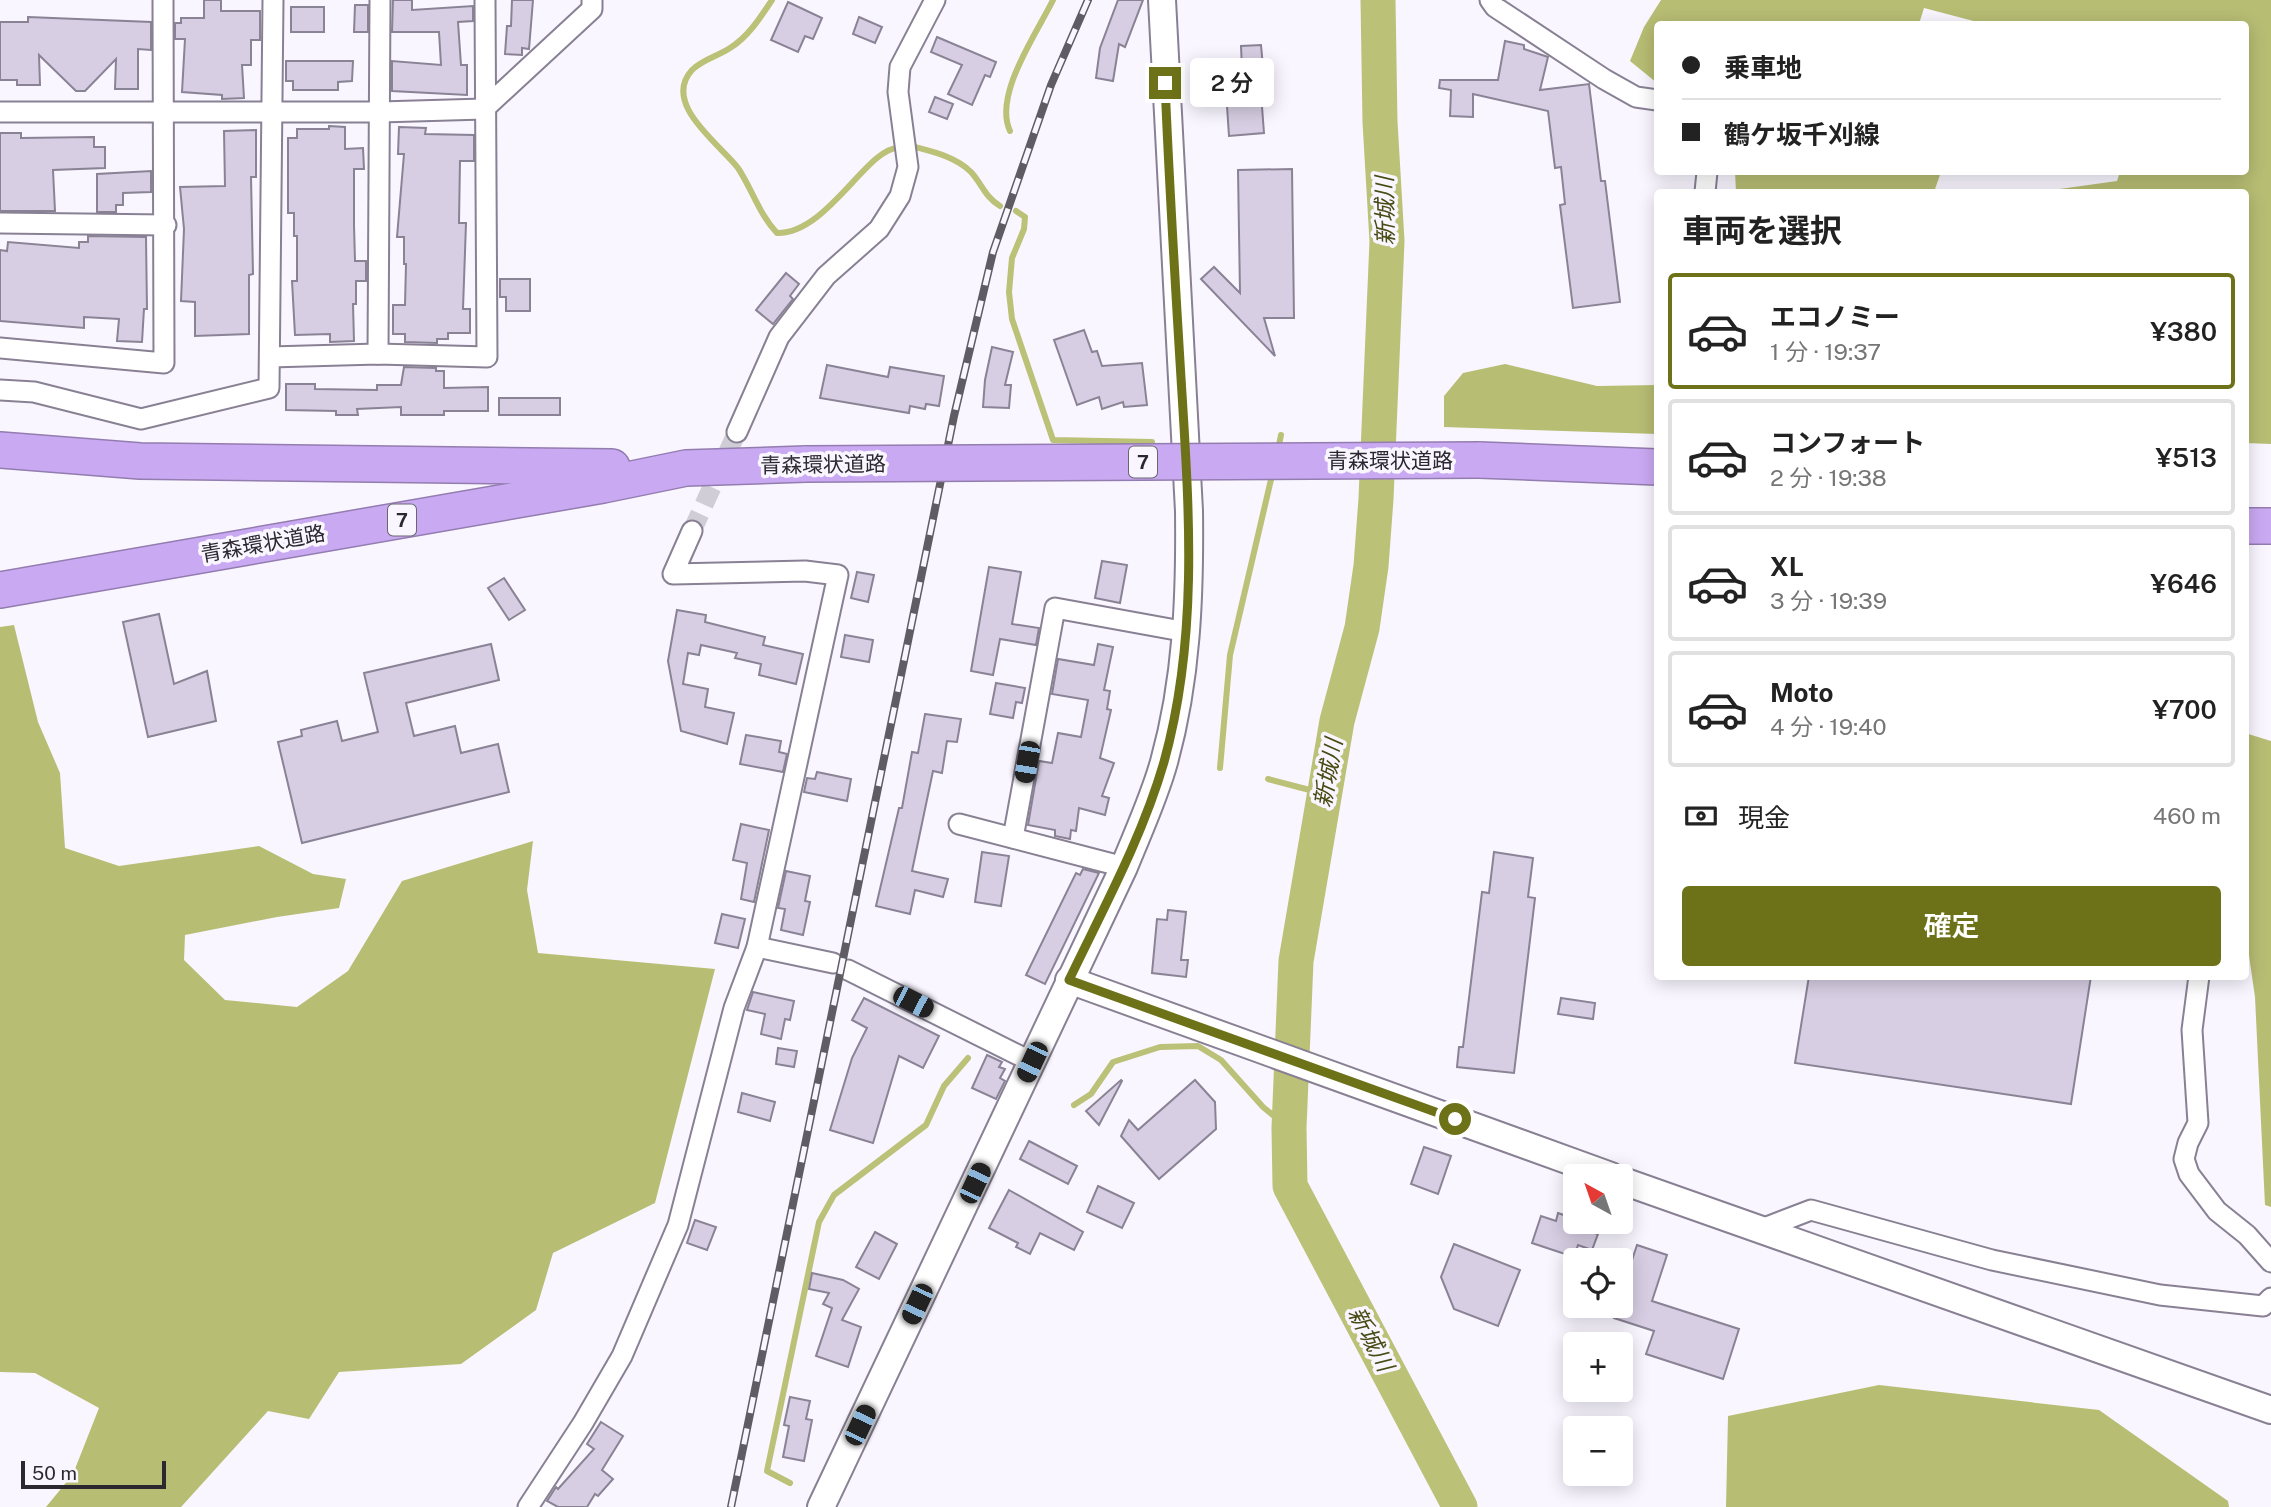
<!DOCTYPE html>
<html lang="ja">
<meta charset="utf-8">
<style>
:root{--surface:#fff;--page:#f2f2f2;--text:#222;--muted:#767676;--line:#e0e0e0;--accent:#6d7218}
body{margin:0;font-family:"Public Sans","Noto Sans JP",sans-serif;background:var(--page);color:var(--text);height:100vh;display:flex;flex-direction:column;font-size:26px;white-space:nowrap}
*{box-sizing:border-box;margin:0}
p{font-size:23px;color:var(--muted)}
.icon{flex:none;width:38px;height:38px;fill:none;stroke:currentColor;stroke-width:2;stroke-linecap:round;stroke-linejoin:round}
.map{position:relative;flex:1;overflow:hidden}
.details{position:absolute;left:1654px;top:189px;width:595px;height:791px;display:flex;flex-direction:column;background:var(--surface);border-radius:7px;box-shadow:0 4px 18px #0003}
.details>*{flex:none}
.top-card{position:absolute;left:1654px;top:21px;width:595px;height:154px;border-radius:7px;box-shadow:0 4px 18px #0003;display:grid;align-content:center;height:154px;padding:0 28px;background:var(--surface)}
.needle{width:46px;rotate:320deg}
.fabs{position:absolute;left:1563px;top:1164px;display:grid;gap:14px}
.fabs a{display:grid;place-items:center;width:70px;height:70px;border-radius:7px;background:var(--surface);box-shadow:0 4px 18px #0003;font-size:35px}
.scale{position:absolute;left:21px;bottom:18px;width:145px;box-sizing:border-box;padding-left:7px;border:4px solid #2c2830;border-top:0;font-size:19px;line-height:24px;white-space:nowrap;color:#2c2830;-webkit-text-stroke:5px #f9f6ff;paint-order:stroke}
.end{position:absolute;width:32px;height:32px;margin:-16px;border:9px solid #6d7218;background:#fff;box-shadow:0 0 0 4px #fff}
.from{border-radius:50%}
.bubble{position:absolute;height:49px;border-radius:7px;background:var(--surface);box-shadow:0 4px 18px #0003;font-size:23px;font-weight:600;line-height:49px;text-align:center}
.car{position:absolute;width:21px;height:42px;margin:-21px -10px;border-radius:9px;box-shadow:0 0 5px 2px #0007;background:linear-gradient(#222 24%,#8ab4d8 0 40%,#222 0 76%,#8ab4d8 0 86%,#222 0)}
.top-card b{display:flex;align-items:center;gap:24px;height:66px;font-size:26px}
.top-card b+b{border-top:2px solid var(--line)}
.top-card i{width:18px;height:18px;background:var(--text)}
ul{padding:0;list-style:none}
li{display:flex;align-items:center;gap:21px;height:116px;margin:0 14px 10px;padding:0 14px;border:4px solid var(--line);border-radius:7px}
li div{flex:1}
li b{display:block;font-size:26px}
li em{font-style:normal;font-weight:600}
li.current{border-color:var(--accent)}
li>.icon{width:63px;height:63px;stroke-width:1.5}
h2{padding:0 28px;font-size:32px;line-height:84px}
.pay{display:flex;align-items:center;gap:18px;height:77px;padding:0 28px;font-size:26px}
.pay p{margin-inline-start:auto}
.primary-button{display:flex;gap:14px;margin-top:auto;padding:14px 28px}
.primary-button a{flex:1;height:80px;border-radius:7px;background:var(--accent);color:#fff;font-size:28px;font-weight:600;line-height:80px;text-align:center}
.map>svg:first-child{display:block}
.forest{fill:#b7bd73}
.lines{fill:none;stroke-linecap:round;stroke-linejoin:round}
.stream{stroke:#bbc177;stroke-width:6}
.river{stroke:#bbc177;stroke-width:35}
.building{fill:#d7cee3;stroke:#8a8295;stroke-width:2}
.street-tunnel{stroke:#d0cdd6;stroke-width:19;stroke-dasharray:19 10;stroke-linecap:butt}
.street-casing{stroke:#898094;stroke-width:23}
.secondary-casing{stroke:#898094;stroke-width:30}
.highway-casing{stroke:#937caf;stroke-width:38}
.street{stroke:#fff;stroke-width:19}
.secondary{stroke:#fff;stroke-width:26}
.highway{stroke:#caa9f3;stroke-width:35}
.rail-casing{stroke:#5f5c64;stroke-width:8}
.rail{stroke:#f9f6ff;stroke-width:5;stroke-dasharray:16;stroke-linecap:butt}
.highway-bridge-casing{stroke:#937caf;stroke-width:38;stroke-linecap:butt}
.highway-bridge{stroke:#caa9f3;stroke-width:35}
.route{stroke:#6d7218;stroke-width:9}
.labels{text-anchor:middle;stroke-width:7;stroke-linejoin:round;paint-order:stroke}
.shield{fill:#f9f6ff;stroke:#6a666e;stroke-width:2}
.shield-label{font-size:19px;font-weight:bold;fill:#2c2830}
.street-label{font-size:21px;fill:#2c2830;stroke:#f9f6ff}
.water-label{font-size:23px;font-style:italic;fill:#484b13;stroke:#f9f6ff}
</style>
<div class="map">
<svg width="2271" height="1507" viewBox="0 0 2271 1507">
<rect width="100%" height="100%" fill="#f9f6ff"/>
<g class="forest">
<path d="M1661,0H2271V444L2245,443V192H2038L2117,181L2120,172H2245V24H1985L1924,8L1919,24H1657V83L1630,61L1644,27Z"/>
<path d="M1735,172H1941L1934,192H1736Z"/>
<path d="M1505,364L1597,386L1657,385V434L1444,427V396L1463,373Z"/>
<path d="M14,625L38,722L60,773L65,848L119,866L259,846L313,874L346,879L339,908L277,917L185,935L184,960L225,1000L297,1007L348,971L402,881L533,841L527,890L538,953L715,969L655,1203L553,1253L536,1310L461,1364L339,1372L309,1419L268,1411L181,1507H46L73,1474L99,1408L35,1373L0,1372V627Z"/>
<path d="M2245,733L2271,741V1207L2265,1205L2255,997L2245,928Z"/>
<path d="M1879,1385L2099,1410L2228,1501L2229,1507H1726L1728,1416Z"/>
</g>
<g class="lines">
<g class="stream">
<path d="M772,0C760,18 748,37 730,48C718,56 702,60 692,70C661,104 721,145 738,168C752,189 759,214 777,233C827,234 867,148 898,148"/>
<path d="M1010,131C993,95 1037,33 1053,0"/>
<path d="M915,147C934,152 956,157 971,172C982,184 985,197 1000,206"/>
<path d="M1016,211L1025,217L1024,229L1012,258L1009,292L1012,319L1053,440L1152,442"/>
<path d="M1278,450L1281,435"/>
<path d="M1220,768L1230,655L1273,471"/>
<path d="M1268,779L1325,794"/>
<path d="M1074,1105L1091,1094L1113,1062L1160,1047L1198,1046L1221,1060L1263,1107L1289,1128"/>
<path d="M790,1483L767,1471L819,1222L834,1195L926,1125L944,1086L968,1058"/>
</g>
<path class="river" d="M1378,0L1380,122L1387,241L1376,499L1371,566L1362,628L1337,721L1296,961L1289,1128L1290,1186L1460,1507"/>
</g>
<g class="building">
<path d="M204,0H221V11H260V40H251V65H242L244,98L222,99V95L182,92L185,39H175V23H181V18H204Z"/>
<path d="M393,0H412V10L473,6V21L458,22L461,65H467V95L392,91V61L441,65L439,32H392Z"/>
<path d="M512,0H533L529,49L522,48V55L505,54L507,26H511Z"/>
<path d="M1118,0H1143L1125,47L1119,44L1113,81L1096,78L1100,48Z"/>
<path d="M788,2L822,18L813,39L805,36L798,52L771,40Z"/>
<path d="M355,5H368V32H354Z"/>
<rect x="291" y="7" width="33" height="25"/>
<path d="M28,17L151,22V50L138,49V89H115L116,59L85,91H76L39,55L40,85H17V80H0V22H28Z"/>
<path d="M859,17L882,27L875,43L853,34Z"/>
<path d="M937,37L996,62L990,77L985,75L972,105L948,94L962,65L931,52Z"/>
<path d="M1505,41L1524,45V49L1548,57L1540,90L1589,84L1601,181H1605L1620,302L1573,308L1560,205L1565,204L1561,167L1555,168L1548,111L1473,94V117L1450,116L1451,90L1439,88L1440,80H1498Z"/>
<path d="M1261,45L1263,67H1259L1264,133L1229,136L1227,106H1221L1218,71L1242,69L1241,46Z"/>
<path d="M286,61H353L352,81L338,82V90H293V81H286Z"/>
<path d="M935,97L953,104L947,119L929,112Z"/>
<path d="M329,126L345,127V149L363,148L364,169H354V225L355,261H366V281H356V304H353L354,341L330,342V334L295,335L292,281H297V236H294V213H288V138H297V129H329Z"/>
<path d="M399,127L426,128L425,134L474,135V161H460L459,223H466L463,309H470V333H448V339H437V343L405,342V334H393V305H405L406,264H404V237H397L404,154H398Z"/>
<path d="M256,130V177H251L253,274L249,275V334L195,336V302L181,301L184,229L180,187L225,186L224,131Z"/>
<path d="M0,133H21V138L94,137V147H105V168L53,170L55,211H0Z"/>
<path d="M1292,169L1294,318H1264L1275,356L1201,279L1214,267L1240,293L1238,170Z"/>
<path d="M151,171V192L123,193V205H116V212H97V174Z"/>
<path d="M88,236L146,237L147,309H144L142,342L117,341L119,319L84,317V328L0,321V250L7,251L8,242L79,248V242H88Z"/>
<path d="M786,273L799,284L790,296L793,299L773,324L756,310Z"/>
<path d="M500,279H530V311H506V297H500Z"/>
<path d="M1084,330L1092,352L1097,351L1102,366L1142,363L1147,405L1124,407L1123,402L1102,409L1099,397L1077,405L1054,340Z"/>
<path d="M992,347L1013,352L1005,385H1011L1009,408L983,407L985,380Z"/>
<path d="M827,365L888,377L890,367L944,376L939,406L926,404L925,409L910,406L909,413L820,398Z"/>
<path d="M404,367L436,368V371H444V388L488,387V411H444V415H401V407L357,409L358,415H336V411L286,410V384H315V389L377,390V385H401Z"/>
<rect x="499" y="398" width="61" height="17"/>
<path d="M1102,561L1127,565L1120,603L1095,598Z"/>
<path d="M989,567L1021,572L1012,624L1039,628L1036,645L1000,639L993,675L971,671Z"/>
<path d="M857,572L874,575L868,602L851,598Z"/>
<path d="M504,578L525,610L509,620L488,588Z"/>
<path d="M677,610L706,615L705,622L765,637L763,645L803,654L796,684L759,675L761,664L735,658L737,653L701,645L699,655L688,653L683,684L708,689L705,707L734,713L727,744L681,731L668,661Z"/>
<path d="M159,614L174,684L207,671L216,721L148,737L123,622Z"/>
<path d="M845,635L873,640L869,662L841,657Z"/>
<path d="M491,644L499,680L406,703L414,736L455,726L461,753L498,744L509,792L302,843L278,742L302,736L301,730L337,721L342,741L378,732L364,673Z"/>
<path d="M1098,644L1113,647L1104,690L1110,691L1107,709L1111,710L1100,758L1114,763L1102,796L1109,798L1105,815L1079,808L1076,831L1071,830L1070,839L1055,836V830L1028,825L1039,761L1052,763L1058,733L1081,737L1088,700L1052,694L1058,659L1094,665Z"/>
<path d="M996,683L1025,688L1022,703L1016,702L1013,718L990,714Z"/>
<path d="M925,714L961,719L957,742L947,741L942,773L933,771L912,871L948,879L943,897L915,890L910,914L876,906L899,808H902L912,752L918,753Z"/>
<path d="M746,735L781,741L779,752L787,754L783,772L740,764Z"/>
<path d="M817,772L851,779L847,801L804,792L807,778L815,779Z"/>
<path d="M741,824L769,830L754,902L741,899L747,863L733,860Z"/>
<path d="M982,852L1009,856L1001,906L975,902Z"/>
<path d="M1494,852L1533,858L1528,897L1535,898L1514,1073L1457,1067L1459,1047H1463L1482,892L1489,893Z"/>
<path d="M1083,869L1099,873L1045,984L1026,975L1076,873L1080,875Z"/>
<path d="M786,871L810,876L805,901L810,902L803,935L781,930L785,909L778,908Z"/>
<path d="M1168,910L1186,912L1181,960H1188L1186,977L1152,973L1157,919L1167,920Z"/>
<path d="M722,914L745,919L738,948L715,943Z"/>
<path d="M1809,976H2091L2071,1104L1795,1063Z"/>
<path d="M753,992L794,1001L790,1020L785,1019L781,1039L761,1034L765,1014L747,1010Z"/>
<path d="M864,998L939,1036L923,1068L899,1056L873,1143L830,1130L852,1058L867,1028L852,1020Z"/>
<path d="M1561,998L1595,1003L1593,1019L1558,1014Z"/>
<path d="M778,1048L797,1051L794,1067L776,1064Z"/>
<path d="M987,1055L1002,1062L999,1067L1005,1069L1000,1078L1005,1081L996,1099L972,1088Z"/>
<path d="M1121,1080L1122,1081L1099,1125L1086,1111Z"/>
<path d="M1195,1080L1215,1102L1216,1129L1159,1179L1121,1136L1129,1120L1138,1130Z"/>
<path d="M742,1093L775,1102L770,1121L738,1112Z"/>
<path d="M1029,1141L1077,1166L1068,1184L1020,1159Z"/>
<path d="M1424,1147L1451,1156L1438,1194L1411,1184Z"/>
<path d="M1098,1186L1134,1203L1122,1228L1087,1212Z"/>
<path d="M1009,1190L1083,1232L1074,1250L1040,1233L1030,1254L1016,1247L1018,1243L989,1228Z"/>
<path d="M1558,1213L1575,1219V1222H1584L1581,1229L1598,1234L1592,1250L1578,1245L1574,1257L1532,1243L1541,1216L1556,1221Z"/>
<path d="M695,1220L716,1227L707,1250L687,1243Z"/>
<path d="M875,1232L897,1244L879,1279L856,1267Z"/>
<path d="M1454,1244L1520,1270L1498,1326L1454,1309L1441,1277Z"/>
<path d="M1637,1245L1667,1255L1652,1301L1739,1329L1723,1379L1646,1354L1654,1331L1614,1318L1618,1306H1620V1296Z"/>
<path d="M812,1273L843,1280L859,1289L842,1320L861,1327L848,1367L816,1356L832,1308L823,1304L829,1293L809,1289Z"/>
<path d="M790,1397L810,1401L806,1419L812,1420L804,1461L783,1457L789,1426L784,1425Z"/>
<path d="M601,1422L623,1436L602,1470L613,1479L598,1496L595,1494L587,1507H558L547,1501L556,1487L558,1489L594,1449L587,1444Z"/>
</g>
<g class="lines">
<path class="street-tunnel" d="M692,531L737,432"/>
<g class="street-casing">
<g id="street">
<path d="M1490,0L1495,7L1604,79L1636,97L1657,100"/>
<path d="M0,112H380L484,109L592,9V0"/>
<path d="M1705,192L1707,172"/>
<path d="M0,223L166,225"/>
<path d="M0,348L164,363L163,0"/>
<path d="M378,354L380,0"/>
<path d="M270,357L378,354L487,357L485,0"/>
<path d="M0,390L34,392L141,419L269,388L273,0"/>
<path d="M737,432L779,337L826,276L879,229L900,196L908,167L898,92L900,67L935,0"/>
<path d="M959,824L1124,867"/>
<path d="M1013,838L1055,608L1187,632"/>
<path d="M757,947L833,963"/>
<path d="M848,970L1032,1062"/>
<path d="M2199,976L2192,1030L2198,1123L2188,1143L2184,1159L2189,1174L2217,1211L2247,1235L2271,1262"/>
<path d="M1759,1230L1811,1210L1992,1260L2160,1295L2263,1306L2271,1298"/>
<path d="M528,1507L583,1423L622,1356L678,1225L734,1008L757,947L838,575L805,571L673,574L692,531"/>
</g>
</g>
<g class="secondary-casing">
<g id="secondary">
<path d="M1069,980L1611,1176"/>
<path d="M1620,1180L2271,1410"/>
<path d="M821,1507L1124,867C1138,832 1154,798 1164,762C1187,679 1190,596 1189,511L1162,0"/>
</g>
</g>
<g class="highway-casing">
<g id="highway">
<path d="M0,450L140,461L612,467"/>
<path d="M1479,460L1657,467"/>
<path d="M2245,526H2271"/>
<path d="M0,590L603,485L686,468L806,464"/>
</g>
</g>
<use href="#street" class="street"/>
<use href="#secondary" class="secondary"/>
<use href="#highway" class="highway"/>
<g class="rail-casing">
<path id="rail" d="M731,1507L954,416L993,252L1051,85L1088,0"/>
</g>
<use href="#rail" class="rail"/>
<g class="highway-bridge-casing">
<path id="highway-bridge" d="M806,464L1479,460"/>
</g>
<use href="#highway-bridge" class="highway-bridge"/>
</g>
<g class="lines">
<path class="route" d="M1165,83C1169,181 1175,280 1181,378C1189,507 1199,636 1164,762C1142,838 1103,909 1069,980L1455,1119"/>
</g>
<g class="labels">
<g class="shield">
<rect x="1129" y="446.5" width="28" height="31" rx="5"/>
<rect x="388" y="504.5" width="28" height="31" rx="5"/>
</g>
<g class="shield-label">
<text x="1143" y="469">7</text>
<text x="402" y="527">7</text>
</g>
<g class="street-label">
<text x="1390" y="468">青森環状道路</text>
<text transform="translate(823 465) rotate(-1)" y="7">青森環状道路</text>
<text transform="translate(263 544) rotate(-10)" y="7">青森環状道路</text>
</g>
<g class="water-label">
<text transform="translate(1385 211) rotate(-91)" y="8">新城川</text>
<text transform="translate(1328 773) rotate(-80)" y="8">新城川</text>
<text transform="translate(1371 1339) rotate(62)" y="8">新城川</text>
</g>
</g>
</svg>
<div class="fabs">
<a><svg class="needle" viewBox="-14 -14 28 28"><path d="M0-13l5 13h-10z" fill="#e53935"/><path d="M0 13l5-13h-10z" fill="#767676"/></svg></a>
<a><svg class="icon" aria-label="locate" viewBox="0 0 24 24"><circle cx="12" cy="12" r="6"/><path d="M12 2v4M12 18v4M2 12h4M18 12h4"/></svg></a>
<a>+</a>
<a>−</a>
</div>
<div class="scale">50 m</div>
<i class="end from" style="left:1455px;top:1119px"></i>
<i class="end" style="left:1165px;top:83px"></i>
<div class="bubble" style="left:1190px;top:58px;width:84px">2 分</div>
<i class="car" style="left:1027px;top:762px;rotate:190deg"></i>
<i class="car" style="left:913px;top:1002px;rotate:117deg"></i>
<i class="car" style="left:1032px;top:1062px;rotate:205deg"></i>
<i class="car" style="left:975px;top:1183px;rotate:25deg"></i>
<i class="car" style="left:917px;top:1304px;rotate:205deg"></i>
<i class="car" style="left:860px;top:1425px;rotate:25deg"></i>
<div class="top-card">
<b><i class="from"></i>乗車地</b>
<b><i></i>鶴ケ坂千刈線</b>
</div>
<section class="details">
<h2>車両を選択</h2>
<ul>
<li class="current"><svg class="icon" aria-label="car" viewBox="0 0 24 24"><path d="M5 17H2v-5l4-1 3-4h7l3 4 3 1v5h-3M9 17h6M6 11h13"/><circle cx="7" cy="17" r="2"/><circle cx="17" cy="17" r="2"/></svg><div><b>エコノミー</b><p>1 分 · 19:37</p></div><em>¥380</em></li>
<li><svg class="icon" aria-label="car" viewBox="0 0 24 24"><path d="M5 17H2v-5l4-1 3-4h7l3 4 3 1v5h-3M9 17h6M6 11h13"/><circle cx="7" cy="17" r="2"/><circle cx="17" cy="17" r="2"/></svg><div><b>コンフォート</b><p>2 分 · 19:38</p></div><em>¥513</em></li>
<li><svg class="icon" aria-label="car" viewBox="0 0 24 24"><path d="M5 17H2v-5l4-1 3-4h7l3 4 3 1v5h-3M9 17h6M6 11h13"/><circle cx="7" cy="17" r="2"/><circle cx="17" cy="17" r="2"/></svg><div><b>XL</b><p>3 分 · 19:39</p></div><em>¥646</em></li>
<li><svg class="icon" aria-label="car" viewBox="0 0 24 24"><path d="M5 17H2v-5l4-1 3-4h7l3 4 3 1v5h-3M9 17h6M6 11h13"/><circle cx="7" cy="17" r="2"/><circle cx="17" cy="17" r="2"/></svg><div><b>Moto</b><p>4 分 · 19:40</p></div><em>¥700</em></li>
</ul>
<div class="pay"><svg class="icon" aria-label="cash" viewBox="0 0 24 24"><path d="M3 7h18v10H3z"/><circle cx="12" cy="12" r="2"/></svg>現金<p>460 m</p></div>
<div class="primary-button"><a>確定</a></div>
</section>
</div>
